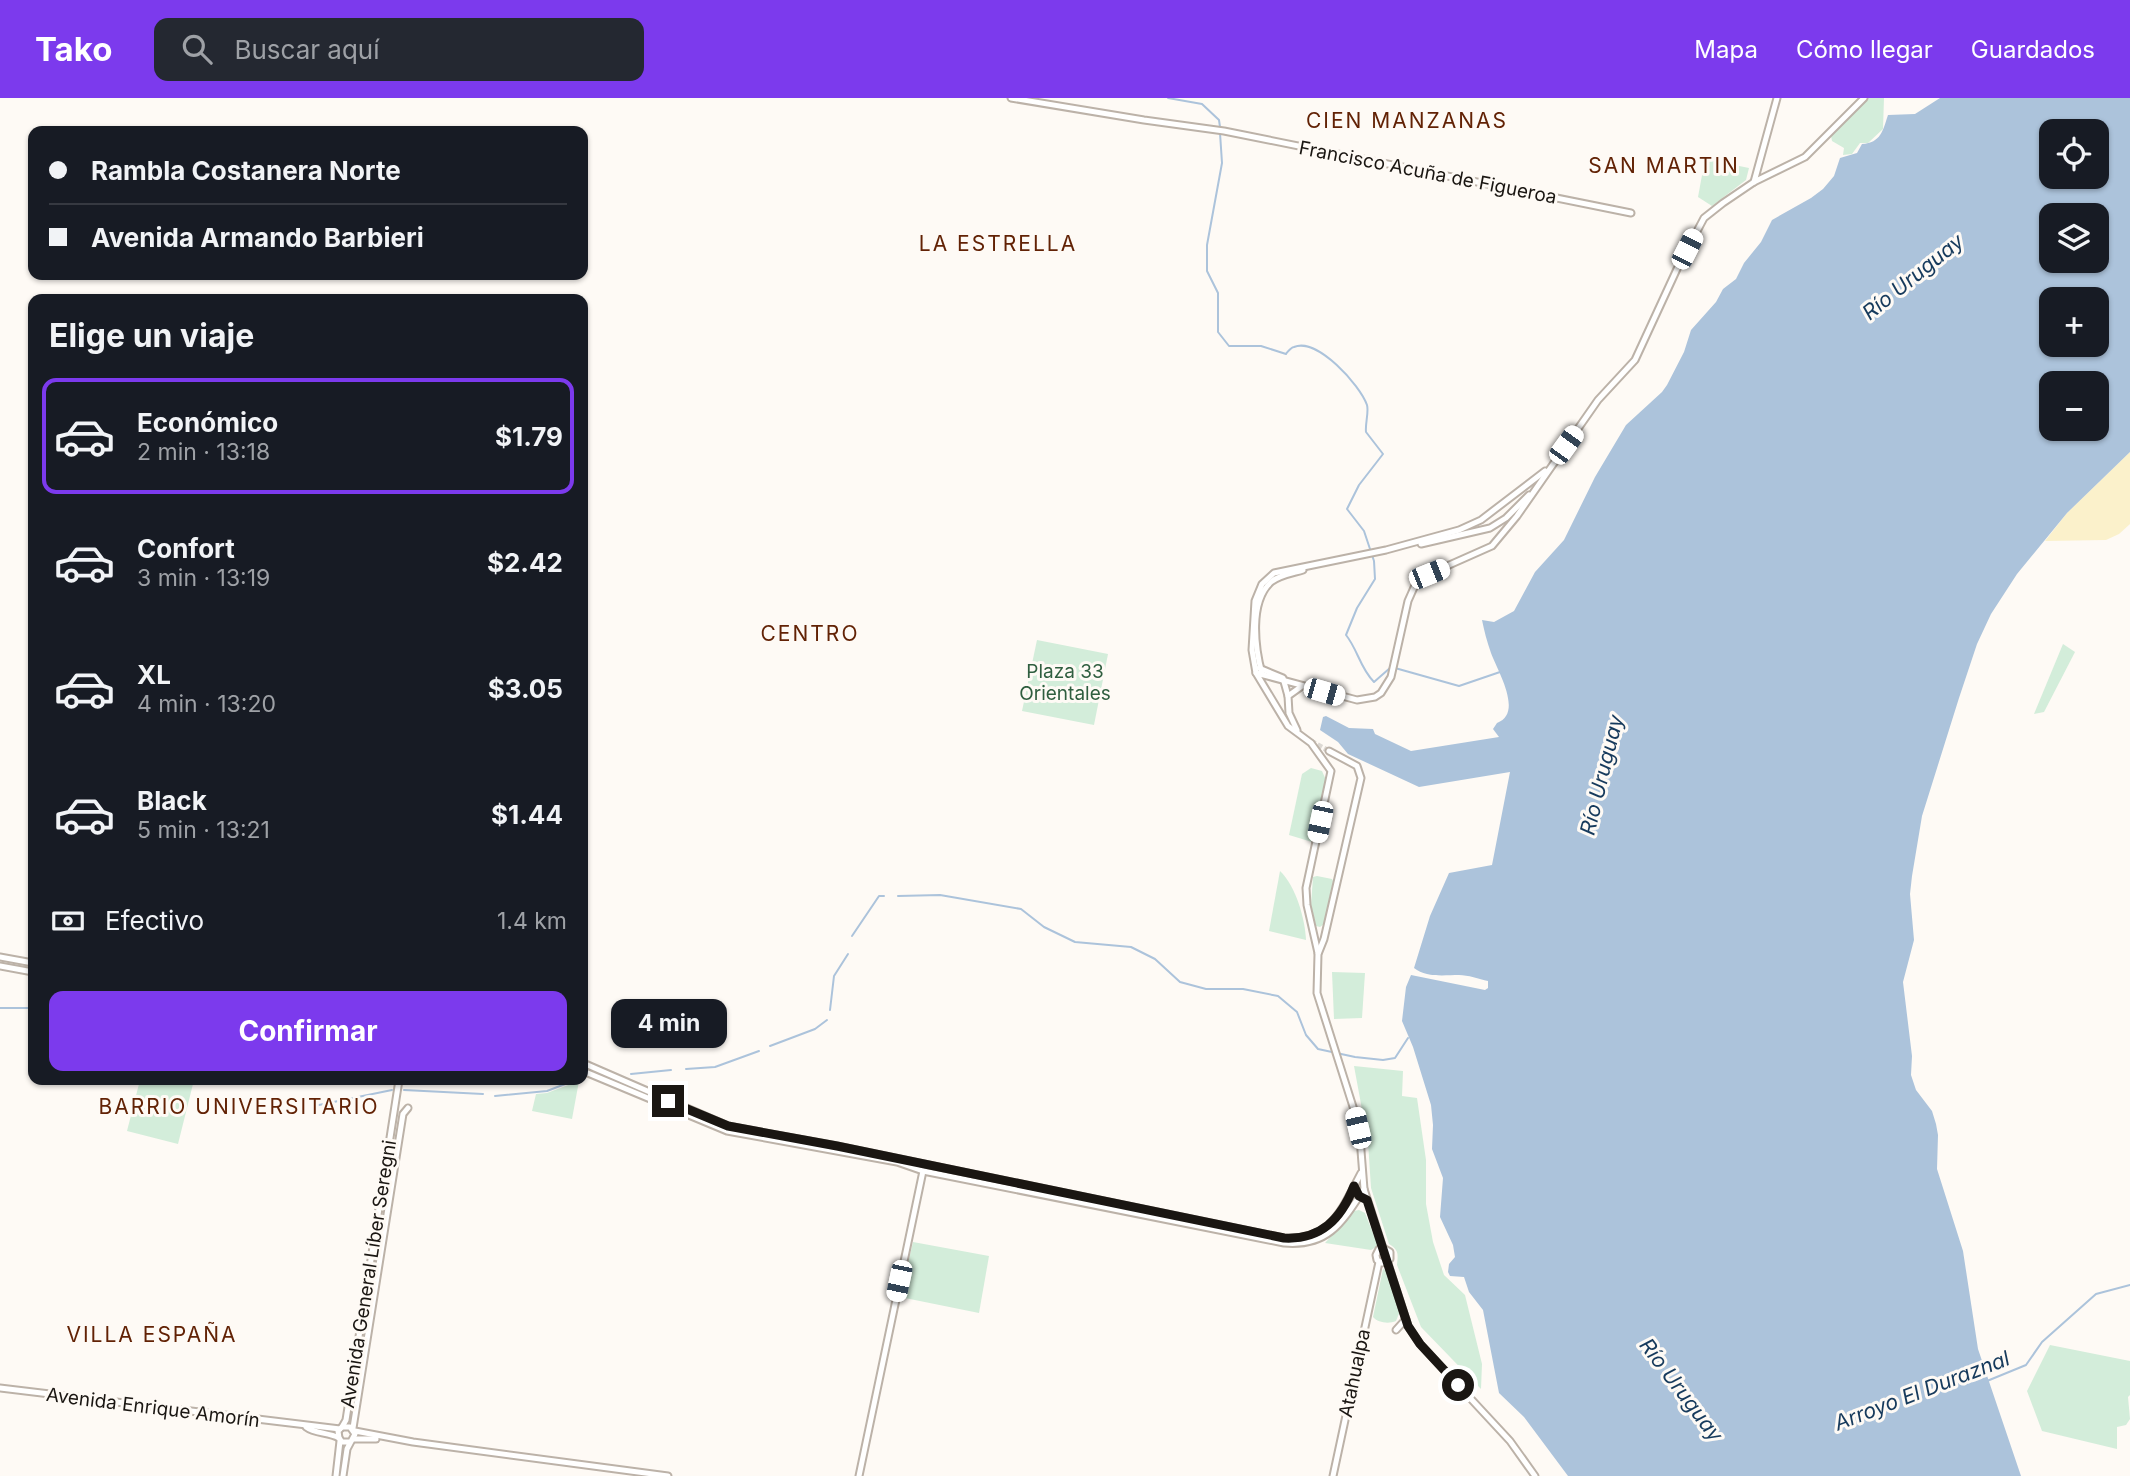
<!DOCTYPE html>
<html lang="es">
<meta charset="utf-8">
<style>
:root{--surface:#171b24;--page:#242831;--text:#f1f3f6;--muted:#9ea1a6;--line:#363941;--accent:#7c3aed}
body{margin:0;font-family:Inter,sans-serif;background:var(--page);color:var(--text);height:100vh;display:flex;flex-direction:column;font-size:26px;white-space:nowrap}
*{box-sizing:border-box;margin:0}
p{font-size:23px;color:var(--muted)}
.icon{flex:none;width:38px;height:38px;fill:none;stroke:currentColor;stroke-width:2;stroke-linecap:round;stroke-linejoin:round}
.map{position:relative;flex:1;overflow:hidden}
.drawer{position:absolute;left:28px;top:196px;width:560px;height:791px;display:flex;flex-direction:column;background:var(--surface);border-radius:14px;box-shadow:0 2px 5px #0004}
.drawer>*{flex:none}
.top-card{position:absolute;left:28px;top:28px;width:560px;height:154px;border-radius:14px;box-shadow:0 2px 5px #0004;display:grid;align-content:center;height:154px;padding:0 21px;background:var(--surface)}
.controls{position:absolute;left:2039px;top:21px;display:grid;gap:14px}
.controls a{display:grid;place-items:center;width:70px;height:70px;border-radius:14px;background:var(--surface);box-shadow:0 2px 5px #0004;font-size:35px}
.end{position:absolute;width:32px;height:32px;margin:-16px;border:9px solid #1a1612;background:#fff;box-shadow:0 0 0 4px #fff}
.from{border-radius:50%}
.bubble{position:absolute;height:49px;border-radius:14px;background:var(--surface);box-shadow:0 2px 5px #0004;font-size:23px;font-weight:700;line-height:49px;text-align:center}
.car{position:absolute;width:21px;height:42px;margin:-21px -10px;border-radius:9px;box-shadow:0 0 5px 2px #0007;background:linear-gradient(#fff 24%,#345 0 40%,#fff 0 76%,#345 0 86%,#fff 0)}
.top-card b{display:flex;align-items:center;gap:24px;height:66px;font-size:26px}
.top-card b+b{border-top:2px solid var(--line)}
.top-card i{width:18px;height:18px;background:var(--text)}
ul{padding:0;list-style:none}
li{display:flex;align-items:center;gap:21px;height:116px;margin:0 14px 10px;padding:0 7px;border:4px solid transparent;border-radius:14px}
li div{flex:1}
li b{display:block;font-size:26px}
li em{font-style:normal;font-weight:700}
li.current{border-color:var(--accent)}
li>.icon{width:63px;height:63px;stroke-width:1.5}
h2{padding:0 21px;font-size:32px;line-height:84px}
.pay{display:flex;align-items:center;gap:18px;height:77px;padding:0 21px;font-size:26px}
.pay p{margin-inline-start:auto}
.button{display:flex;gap:14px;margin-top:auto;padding:14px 21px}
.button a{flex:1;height:80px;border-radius:14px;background:var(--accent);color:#fff;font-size:28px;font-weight:700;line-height:80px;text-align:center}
header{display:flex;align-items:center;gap:42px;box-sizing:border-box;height:98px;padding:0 35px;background:var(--accent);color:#fff}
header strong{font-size:33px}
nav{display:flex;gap:38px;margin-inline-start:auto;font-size:24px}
.search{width:490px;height:63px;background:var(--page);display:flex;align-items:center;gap:18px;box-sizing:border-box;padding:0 24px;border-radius:14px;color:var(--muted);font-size:26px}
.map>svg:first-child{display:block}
.green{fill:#d3edda}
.sand{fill:#fbf1cb}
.water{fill:#acc3db;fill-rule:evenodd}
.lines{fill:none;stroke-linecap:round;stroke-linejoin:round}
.stream{stroke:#acc3db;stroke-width:2}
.secondary-tunnel{stroke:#dcd8d3;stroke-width:5;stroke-dasharray:5 2.5;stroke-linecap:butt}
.secondary-casing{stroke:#bcb2a8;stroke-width:9}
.secondary{stroke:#fff;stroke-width:5}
.route{stroke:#1a1612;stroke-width:9}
.labels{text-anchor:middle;stroke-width:6;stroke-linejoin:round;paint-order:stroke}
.street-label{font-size:19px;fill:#1a1612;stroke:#fefaf5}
.park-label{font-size:19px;fill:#2f5e3f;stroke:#fefaf5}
.neighbourhood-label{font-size:21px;letter-spacing:2px;fill:#622205;stroke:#fefaf5}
.water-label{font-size:21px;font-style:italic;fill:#163a5c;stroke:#fefaf5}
</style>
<header>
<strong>Tako</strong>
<div class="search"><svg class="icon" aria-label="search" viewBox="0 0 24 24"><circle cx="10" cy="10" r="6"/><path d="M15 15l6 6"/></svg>Buscar aquí</div>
<nav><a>Mapa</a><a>Cómo llegar</a><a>Guardados</a></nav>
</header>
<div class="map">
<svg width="2130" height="1378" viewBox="0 0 2130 1378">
<rect width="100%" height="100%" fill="#fefaf5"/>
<g class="green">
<path d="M1868,0H1884L1883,31L1868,45H1860L1852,56L1843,57L1844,50L1832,43L1831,38Z"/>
<path d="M1705,61L1749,70L1746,82L1712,108L1698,99Z"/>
<path d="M1037,542L1108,556L1094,627L1022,613Z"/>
<path d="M2063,546L2075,554L2044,614L2034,616Z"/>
<path d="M1311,670L1322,673L1326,682L1312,744L1289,737L1302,676Z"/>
<path d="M1280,773C1296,788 1305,821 1306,842L1269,833Z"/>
<path d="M1317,778L1332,781L1333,783L1324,826L1320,829L1316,828L1311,807L1313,779Z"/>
<path d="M1332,874L1365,875L1362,920L1334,921Z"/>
<path d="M1354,968L1403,973L1402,998L1417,1000L1426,1062V1106L1433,1144L1444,1177L1465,1197L1482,1266L1481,1291L1421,1229L1397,1167C1398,1156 1399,1152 1389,1146L1371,1090L1368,1044Z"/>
<path d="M140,982H194L178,1046L127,1033Z"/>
<path d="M579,983L572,1021L532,1013L536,996L547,995Z"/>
<path d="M1359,1112L1365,1115L1378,1148L1371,1152L1325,1145L1354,1113Z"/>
<path d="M913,1144L989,1158L979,1215L900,1199Z"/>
<path d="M1383,1171L1386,1172L1400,1213L1396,1223C1389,1226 1378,1225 1373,1219Z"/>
<path d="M2050,1247L2130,1263V1297L2128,1299L2130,1321L2126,1327L2117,1329V1351L2042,1333L2027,1293Z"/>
</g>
<path class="sand" d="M2130,354V426L2119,436L2106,442L2045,443L2067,415Z"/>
<path class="water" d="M1940,0H2130V354L2067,415L2017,476L1991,516L1977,546L1959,600L1922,718L1912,778L1910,796L1914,842L1903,884L1912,958L1911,977L1916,992L1932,1013L1936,1026L1938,1037L1937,1071L1963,1153L1978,1251L2021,1378H1568L1524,1319L1499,1295L1483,1212L1469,1194L1464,1179L1450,1178L1448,1174L1449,1166L1455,1159L1453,1147L1440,1119L1443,1080L1432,1051L1433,1027L1431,1007L1413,949L1402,923L1406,889L1411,877L1485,892L1488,890V883C1479,881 1468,877 1459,877C1445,877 1426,880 1414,870L1430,818L1449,775L1492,767L1510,674L1419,689L1348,656L1338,644L1320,632L1323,619L1326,618L1349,630L1373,631L1375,636L1411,653L1499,639L1493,631L1497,625C1524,615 1497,572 1491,555C1487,544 1484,532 1482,522L1494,524L1514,513L1535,474L1564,442L1595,379L1626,327L1662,294L1667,287L1684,254L1691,232L1716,204L1723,191L1736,181L1744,165L1761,144L1772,122L1811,100L1823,91L1834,78L1840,60L1857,55L1862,46C1881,45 1883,32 1888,17L1915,16ZM2051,33H2096V79H2051ZM2051,117H2096V163H2051ZM2051,201H2096V247H2051ZM2051,285H2096V331H2051Z"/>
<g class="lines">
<g class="stream">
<path d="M1168,0L1202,6L1219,22L1220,29"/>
<path d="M1220,35L1222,65L1207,147V173L1218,195V234L1229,248H1261L1286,256C1287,254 1292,249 1294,249C1317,239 1360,287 1367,307C1369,314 1365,326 1366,334L1383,356L1359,387L1347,411L1364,433L1374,463L1375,481L1357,510L1346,537C1358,552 1360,570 1374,584L1390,570"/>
<path d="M1395,570L1459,588L1500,574"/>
<path d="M898,798L940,797L1021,811L1044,829L1075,844L1131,849L1155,861L1180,884L1206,891H1243L1278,898L1297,914L1306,937L1318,951L1355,959L1383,962L1395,960L1408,940"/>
<path d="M852,838L879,798H884"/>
<path d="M0,910H33"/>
<path d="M830,912L834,878L848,856"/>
<path d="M770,948L815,931L827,922"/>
<path d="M686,971L715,969L759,953"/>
<path d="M631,976L671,972"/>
<path d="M404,992L483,996"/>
<path d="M495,998L547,993L573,983"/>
<path d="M314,1008L392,992"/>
<path d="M1987,1283L2026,1267L2042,1244L2096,1196L2130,1187"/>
</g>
<path class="secondary-tunnel" d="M1311,643L1329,653"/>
<g class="secondary-casing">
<g id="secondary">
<path d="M1011,0L1144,22L1224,33L1631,115"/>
<path d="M1754,84L1777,0"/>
<path d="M1421,446L1490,430L1506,420L1529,397"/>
<path d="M1259,570L1283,580L1288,598"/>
<path d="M1256,575L1357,602L1375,599L1381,595L1391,579L1408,503L1416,485L1429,476L1492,448L1517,418L1598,302L1635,262L1677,171L1704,120L1723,105L1754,84L1805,59L1864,0"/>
<path d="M1262,576C1255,550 1249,504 1271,484C1279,477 1293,475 1303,472"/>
<path d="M1297,632L1289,615L1288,598L1302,588"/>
<path d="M1329,653L1357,668L1361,680L1324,841L1318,856L1317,895L1355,1015L1360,1040L1364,1091L1408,1228L1420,1246L1510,1343L1535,1378"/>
<path d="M1318,855L1307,807L1306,790L1331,673L1311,645L1288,628L1256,575L1252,552L1255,503L1262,486L1274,475L1386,452L1459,432L1481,422L1545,373"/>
<path d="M0,859L33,865"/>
<path d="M0,868L33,874"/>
<path d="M583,965L728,1028L837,1048L1284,1140C1331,1143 1342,1111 1361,1075"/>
<path d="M583,973L727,1033L897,1064L923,1073L1284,1145C1328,1149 1342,1125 1364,1091"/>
<path d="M1383,1150L1390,1154V1161L1386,1164"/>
<path d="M1382,1165L1377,1162L1376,1157L1379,1151L1383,1150"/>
<path d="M1396,1232L1406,1221"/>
<path d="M0,1290L340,1331"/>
<path d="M306,1329C315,1336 328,1334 339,1340"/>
<path d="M342,1329L346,1322L399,982"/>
<path d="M353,1330L403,1016L408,1010"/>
<path d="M355,1333L413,1344L668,1378"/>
<path d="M354,1341H376"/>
<path d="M336,1378L340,1343"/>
<path d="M343,1378L347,1351L355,1336L350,1329H342L338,1333L339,1340L342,1344H350"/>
<path d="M859,1378L923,1073"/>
<path d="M1333,1378L1379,1164"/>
</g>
</g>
<use href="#secondary" class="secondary"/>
</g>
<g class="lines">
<path class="route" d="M668,1003L728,1028L837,1048L1284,1140C1321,1142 1341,1121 1354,1088L1359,1098L1367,1102L1408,1228L1420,1246L1458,1287"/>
</g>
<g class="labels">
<g class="street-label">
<text transform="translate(1428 74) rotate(11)" y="7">Francisco Acuña de Figueroa</text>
<text transform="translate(368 1176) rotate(-81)" y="7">Avenida General Líber Seregni</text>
<text transform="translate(1354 1275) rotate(-78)" y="7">Atahualpa</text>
<text transform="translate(153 1309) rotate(7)" y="7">Avenida Enrique Amorín</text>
</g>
<g class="park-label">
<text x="1065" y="580">Plaza 33<tspan x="1065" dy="22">Orientales</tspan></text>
</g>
<g class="neighbourhood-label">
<text x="1407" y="30">CIEN MANZANAS</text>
<text x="1664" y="75">SAN MARTIN</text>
<text x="998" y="153">LA ESTRELLA</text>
<text x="810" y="543">CENTRO</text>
<text x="239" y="1016">BARRIO UNIVERSITARIO</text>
<text x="152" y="1244">VILLA ESPAÑA</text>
</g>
<g class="water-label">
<text transform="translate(1913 179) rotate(-39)" y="7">Río Uruguay</text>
<text transform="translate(1602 677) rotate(-76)" y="7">Río Uruguay</text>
<text transform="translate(1681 1292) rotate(53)" y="7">Río Uruguay</text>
<text transform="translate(1922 1293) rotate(-21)" y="7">Arroyo El Duraznal</text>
</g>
</g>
</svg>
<div class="controls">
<a><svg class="icon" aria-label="locate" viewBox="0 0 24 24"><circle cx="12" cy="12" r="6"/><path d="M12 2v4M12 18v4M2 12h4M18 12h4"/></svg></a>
<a><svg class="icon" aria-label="layers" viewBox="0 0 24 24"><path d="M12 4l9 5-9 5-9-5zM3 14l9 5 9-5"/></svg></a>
<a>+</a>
<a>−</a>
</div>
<i class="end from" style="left:1458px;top:1287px"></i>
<i class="end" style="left:668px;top:1003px"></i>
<div class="bubble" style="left:611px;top:901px;width:116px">4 min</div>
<i class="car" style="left:1687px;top:151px;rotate:27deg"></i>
<i class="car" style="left:1566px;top:347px;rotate:36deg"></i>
<i class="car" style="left:1429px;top:476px;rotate:68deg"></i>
<i class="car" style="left:1324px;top:594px;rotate:106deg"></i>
<i class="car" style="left:1320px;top:724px;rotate:192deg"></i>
<i class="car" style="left:1358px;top:1030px;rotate:347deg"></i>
<i class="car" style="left:899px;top:1183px;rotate:192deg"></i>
<div class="top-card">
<b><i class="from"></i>Rambla Costanera Norte</b>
<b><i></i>Avenida Armando Barbieri</b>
</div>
<section class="drawer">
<h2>Elige un viaje</h2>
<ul>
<li class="current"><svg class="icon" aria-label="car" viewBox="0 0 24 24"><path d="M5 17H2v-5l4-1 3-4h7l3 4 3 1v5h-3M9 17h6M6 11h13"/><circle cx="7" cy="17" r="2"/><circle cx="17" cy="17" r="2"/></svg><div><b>Económico</b><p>2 min · 13:18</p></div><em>$1.79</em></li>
<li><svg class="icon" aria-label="car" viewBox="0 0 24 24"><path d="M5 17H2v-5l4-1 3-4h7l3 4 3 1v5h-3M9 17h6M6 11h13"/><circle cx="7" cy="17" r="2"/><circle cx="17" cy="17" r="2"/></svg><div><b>Confort</b><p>3 min · 13:19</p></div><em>$2.42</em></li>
<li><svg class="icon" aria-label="car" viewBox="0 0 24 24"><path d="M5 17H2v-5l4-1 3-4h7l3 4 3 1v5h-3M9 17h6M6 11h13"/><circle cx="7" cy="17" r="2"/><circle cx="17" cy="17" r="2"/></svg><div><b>XL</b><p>4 min · 13:20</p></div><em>$3.05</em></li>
<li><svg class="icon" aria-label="car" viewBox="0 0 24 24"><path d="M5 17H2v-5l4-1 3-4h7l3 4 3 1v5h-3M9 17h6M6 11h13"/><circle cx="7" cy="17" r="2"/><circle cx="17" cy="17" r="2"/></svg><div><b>Black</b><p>5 min · 13:21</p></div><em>$1.44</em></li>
</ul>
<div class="pay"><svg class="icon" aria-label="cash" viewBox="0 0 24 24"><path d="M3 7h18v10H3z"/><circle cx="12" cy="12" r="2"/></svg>Efectivo<p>1.4 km</p></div>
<div class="button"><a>Confirmar</a></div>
</section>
</div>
